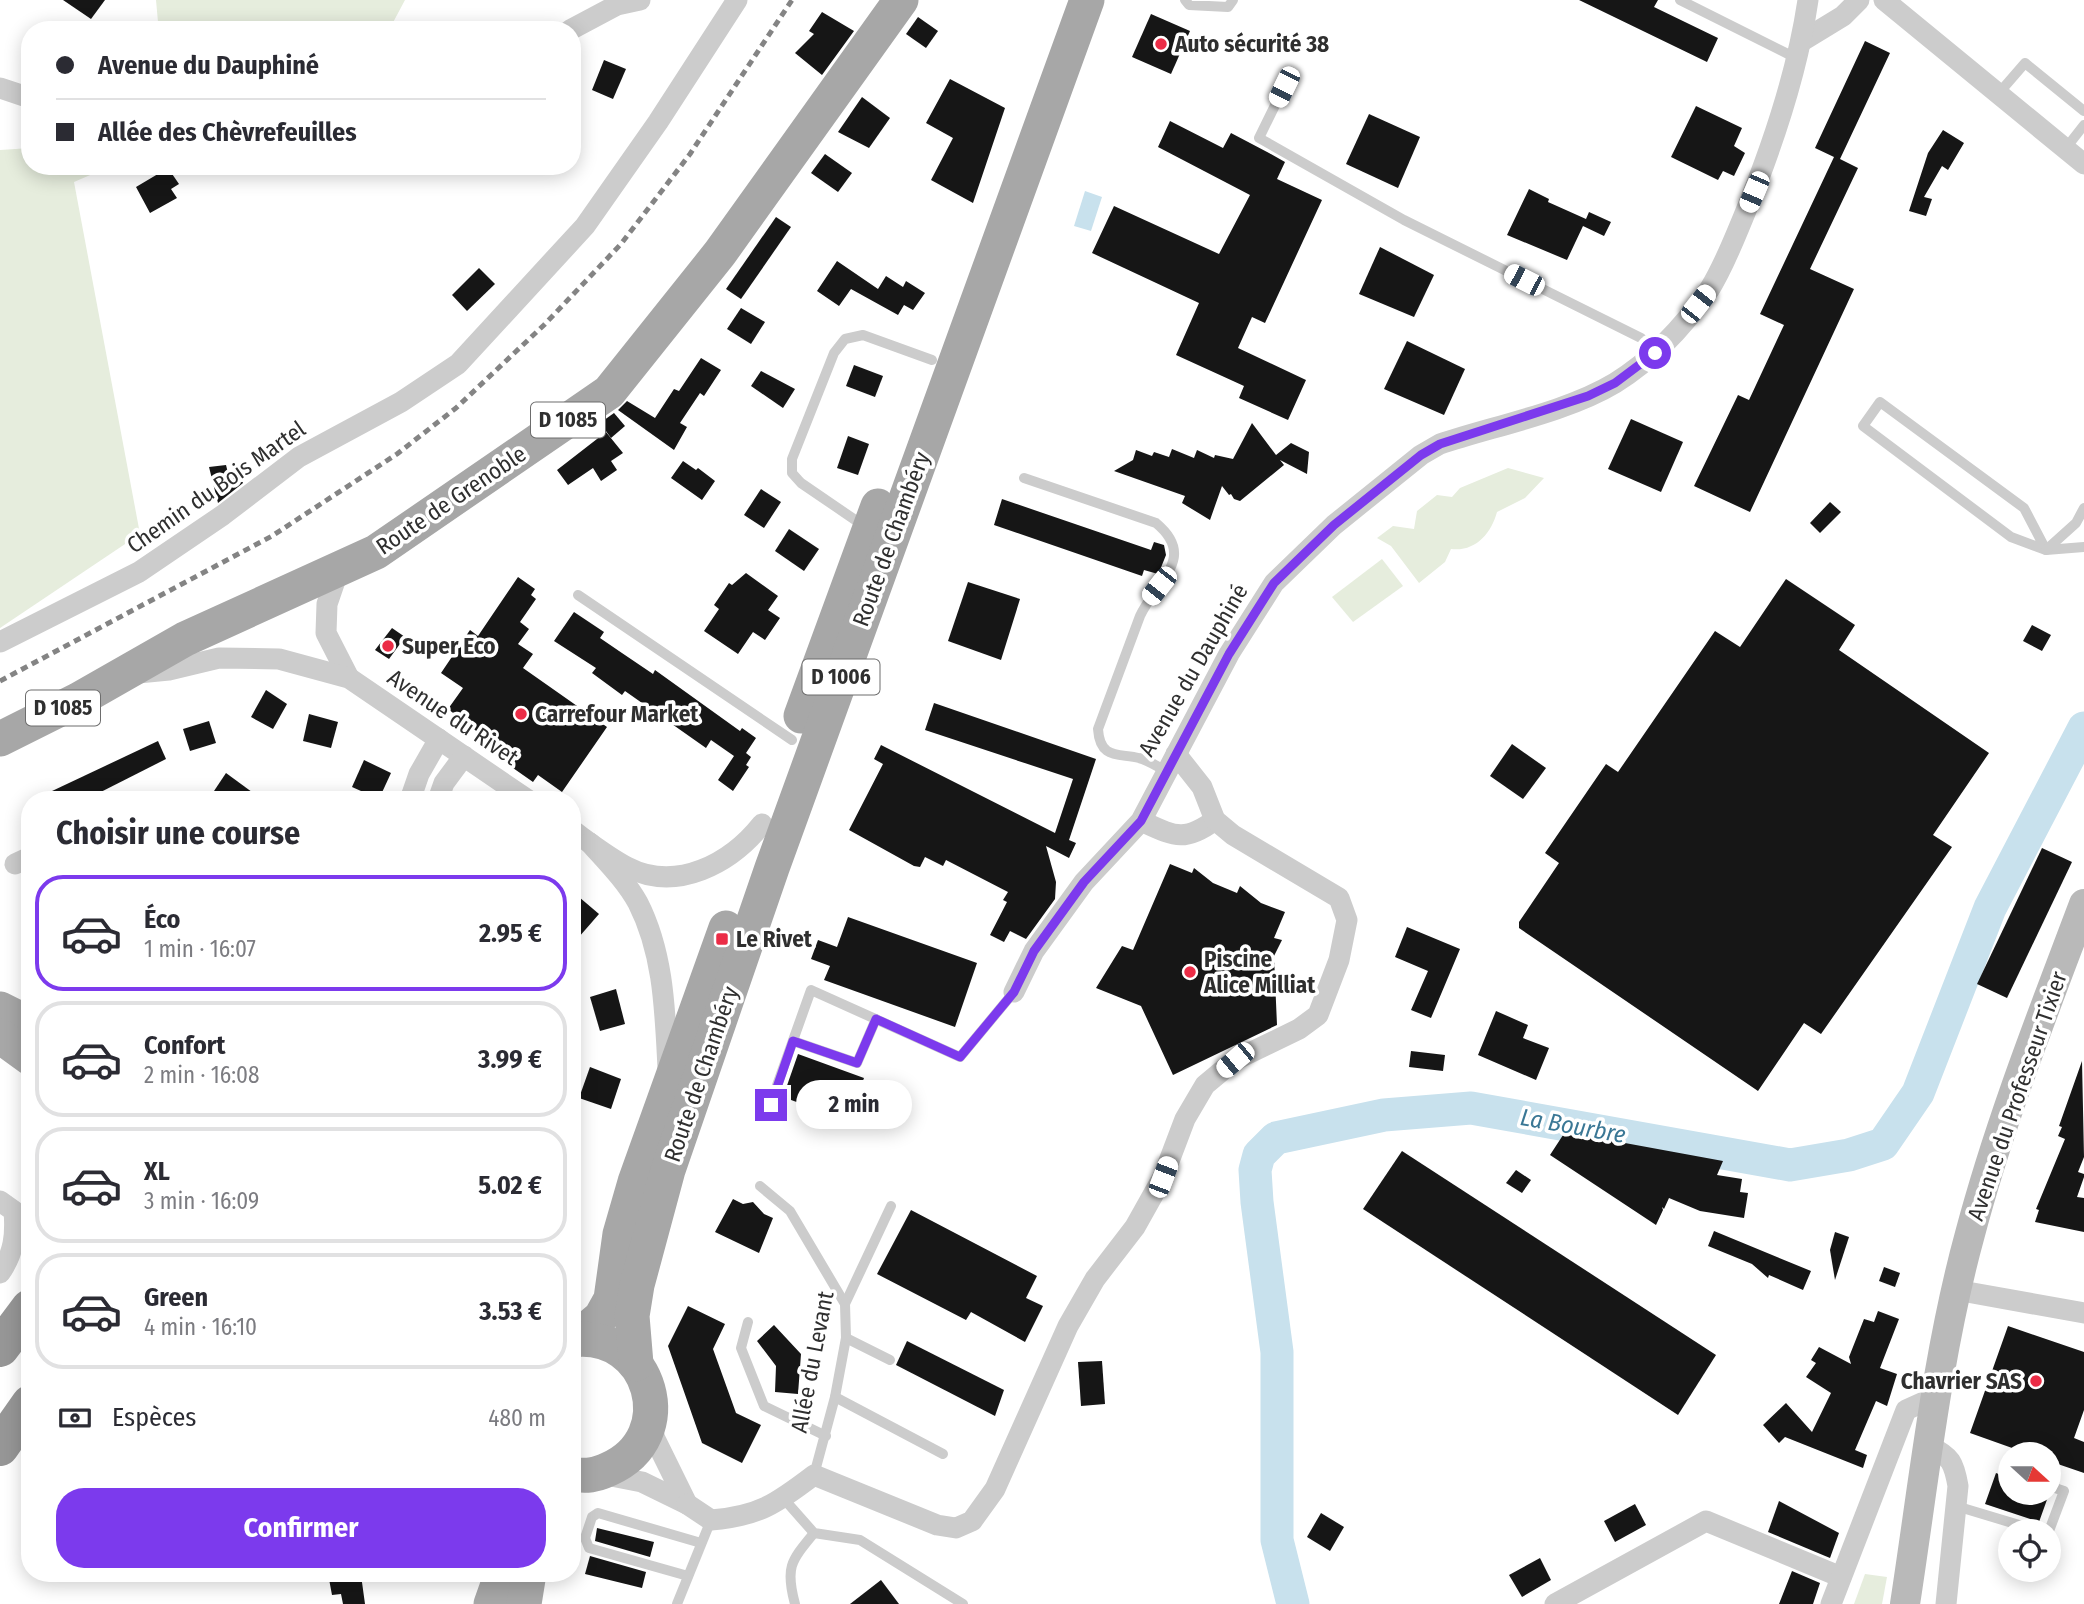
<!DOCTYPE html>
<html lang="fr">
<meta charset="utf-8">
<style>
:root{--surface:#fff;--page:#f7f7f7;--text:#2b2b33;--muted:#7c7c81;--line:#e1e1e2;--accent:#7c3aed}
body{margin:0;font-family:"Fira Sans Condensed",sans-serif;background:var(--page);color:var(--text);height:100vh;display:flex;flex-direction:column;font-size:26px;white-space:nowrap}
*{box-sizing:border-box;margin:0}
p{font-size:23px;color:var(--muted)}
.icon{flex:none;width:38px;height:38px;fill:none;stroke:currentColor;stroke-width:2;stroke-linecap:round;stroke-linejoin:round}
.map{position:relative;flex:1;overflow:hidden}
.panel{position:absolute;left:21px;top:791px;width:560px;height:791px;display:flex;flex-direction:column;background:var(--surface);border-radius:28px;box-shadow:0 4px 18px #0003}
.panel>*{flex:none}
.guide{position:absolute;left:21px;top:21px;width:560px;height:154px;border-radius:28px;box-shadow:0 4px 18px #0003;display:grid;align-content:center;height:154px;padding:0 35px;background:var(--surface)}
.needle{width:46px;rotate:111deg}
.controls{position:absolute;left:1998px;top:1442px;display:grid;gap:14px}
.controls a{display:grid;place-items:center;width:63px;height:63px;border-radius:50%;background:var(--surface);box-shadow:0 4px 18px #0003;font-size:35px}
.end{position:absolute;width:32px;height:32px;margin:-16px;border:9px solid #7c3aed;background:#fff;box-shadow:0 0 0 4px #fff}
.from{border-radius:50%}
.bubble{position:absolute;height:49px;border-radius:24px;background:var(--surface);box-shadow:0 4px 18px #0003;font-size:23px;font-weight:700;line-height:49px;text-align:center}
.car{position:absolute;width:21px;height:42px;margin:-21px -10px;border-radius:9px;box-shadow:0 0 5px 2px #0007;background:linear-gradient(#fff 24%,#345 0 40%,#fff 0 76%,#345 0 86%,#fff 0)}
.guide b{display:flex;align-items:center;gap:24px;height:66px;font-size:26px}
.guide b+b{border-top:2px solid var(--line)}
.guide i{width:18px;height:18px;background:var(--text)}
ul{padding:0;list-style:none}
li{display:flex;align-items:center;gap:21px;height:116px;margin:0 14px 10px;padding:0 21px;border:4px solid var(--line);border-radius:28px}
li div{flex:1}
li b{display:block;font-size:26px}
li em{font-style:normal;font-weight:700}
li.active{border-color:var(--accent)}
li>.icon{width:63px;height:63px;stroke-width:1.5}
h2{padding:0 35px;font-size:32px;line-height:84px}
.pay{display:flex;align-items:center;gap:18px;height:77px;padding:0 35px;font-size:26px}
.pay p{margin-inline-start:auto}
.cta{display:flex;gap:14px;margin-top:auto;padding:14px 35px}
.cta a{flex:1;height:80px;border-radius:28px;background:var(--accent);color:#fff;font-size:28px;font-weight:700;line-height:80px;text-align:center}
.map>svg:first-child{display:block}
.green{fill:#e6eddd}
.water{fill:#c8e1ed}
.lines{fill:none;stroke-linecap:round;stroke-linejoin:round}
.river{stroke:#c8e1ed;stroke-width:33}
.building{fill:#161616}
.lane{stroke:#ccc;stroke-width:10}
.street{stroke:#ccc;stroke-width:21}
.secondary{stroke:#b9b9b9;stroke-width:30}
.primary{stroke:#a7a7a7;stroke-width:35}
.highway{stroke:#969696;stroke-width:38}
.rail{stroke:#848484;stroke-width:5;stroke-dasharray:7 5;stroke-linecap:butt}
.route{stroke:#7c3aed;stroke-width:9}
.poi-dot{fill:#eb2c46;stroke:#fff;stroke-width:2.5}
.labels{text-anchor:middle;stroke-width:7;stroke-linejoin:round;paint-order:stroke}
.shield{fill:#fff;stroke:#6d6d6d;stroke-width:2}
.shield-label{font-size:21px;font-weight:bold;fill:#2f2f2f}
.poi-label{font-size:23px;font-weight:bold;fill:#2f2f2f;stroke:#fff;text-anchor:start}
.street-label{font-size:23px;fill:#2f2f2f;stroke:#fff}
.water-label{font-size:24px;font-style:italic;fill:#3a7795;stroke:#fff}
</style>
<div class="map">
<svg width="2084" height="1604" viewBox="0 0 2084 1604">
<rect width="100%" height="100%" fill="#fff"/>
<g class="green">
<path d="M156,0H405L389,30H151L158,22Z"/>
<path d="M30,148V166H111L74,182L140,534L0,628V150Z"/>
<path d="M1508,468L1544,478L1525,498L1497,512C1491,534 1475,552 1451,549L1445,562L1419,583L1391,546L1377,538L1393,526L1414,529L1417,511L1437,495L1452,497L1460,488Z"/>
<path d="M1382,559L1403,586L1353,622L1332,597Z"/>
<path d="M1865,1574L1887,1577L1882,1604H1854Z"/>
</g>
<path class="water" d="M1085,191L1102,197L1091,231L1074,226Z"/>
<g class="lines">
<path class="river" d="M1293,1604L1277,1540V1352L1257,1202L1255,1170L1259,1155L1276,1138L1384,1115L1471,1108L1790,1165L1849,1155L1883,1144L1918,1093L1990,908L2084,728"/>
</g>
<g class="building">
<path d="M63,0H105L91,19Z"/>
<path d="M1579,0H1658L1654,7L1718,38L1707,62Z"/>
<path d="M822,12L854,31L822,75L795,53L814,34L809,31Z"/>
<path d="M1151,14L1190,31L1171,74L1132,57Z"/>
<path d="M918,17L938,31L926,48L906,34Z"/>
<path d="M1865,41L1890,53L1840,159L1858,168L1810,269L1854,289L1750,512L1694,486L1738,395L1749,400L1784,325L1760,314L1834,157L1815,148Z"/>
<path d="M604,60L626,69L613,99L592,90Z"/>
<path d="M950,79L1005,108L973,203L931,180L953,138L926,123Z"/>
<path d="M862,97L890,118L869,148L838,132Z"/>
<path d="M1696,106L1742,128L1734,146L1745,153L1734,176L1723,171L1718,180L1671,157Z"/>
<path d="M1369,114L1420,137L1398,188L1346,164Z"/>
<path d="M1170,121L1223,148L1231,133L1269,153L1285,162L1277,179L1322,200L1265,323L1252,317L1238,348L1306,380L1288,420L1239,398L1244,386L1176,355L1199,303L1092,253L1114,206L1219,254L1250,195L1158,147Z"/>
<path d="M1943,130L1964,143L1948,170L1942,166L1924,197L1932,199L1926,216L1909,211L1928,153Z"/>
<path d="M825,154L852,173L838,192L811,173Z"/>
<path d="M168,168L179,184L171,189L177,198L150,213L136,187Z"/>
<path d="M1529,189L1549,199L1548,202L1586,219L1589,212L1611,222L1604,236L1583,226L1567,260L1507,235Z"/>
<path d="M776,217L791,227L741,299L726,289Z"/>
<path d="M1380,247L1434,275L1414,317L1359,294Z"/>
<path d="M837,261L878,289L886,276L903,287L906,281L925,293L913,310L904,305L898,315L851,289L839,306L817,291Z"/>
<path d="M479,268L495,284L467,311L452,295Z"/>
<path d="M741,308L765,322L751,344L727,329Z"/>
<path d="M1407,341L1465,369L1444,415L1384,389Z"/>
<path d="M701,358L721,370L704,396L700,393L680,423L687,427L674,450L618,410L627,401L655,418L674,389L679,391Z"/>
<path d="M854,365L883,376L875,397L846,386Z"/>
<path d="M761,371L795,389L783,408L751,386Z"/>
<path d="M614,413L625,426L611,438L600,423Z"/>
<path d="M1631,419L1683,442L1661,492L1608,469Z"/>
<path d="M1252,423L1276,455L1291,443L1309,452L1307,474L1280,460L1284,465L1240,501L1234,499L1231,494L1229,495L1222,486L1210,520L1182,503L1185,496L1114,471L1133,460L1136,450L1152,456L1154,452L1169,457L1172,449L1194,458L1197,450L1214,458L1215,455L1233,459Z"/>
<path d="M606,432L623,453L611,461L617,470L601,481L593,468L568,485L557,470Z"/>
<path d="M848,436L869,444L858,475L837,468Z"/>
<path d="M683,461L696,470L698,468L715,481L702,500L671,478Z"/>
<path d="M226,465L228,473L241,468L243,483L218,503L209,467Z"/>
<path d="M761,489L781,502L764,528L744,515Z"/>
<path d="M1002,499L1151,550L1154,542L1164,545L1166,555L1160,570L1158,574L1144,570L1142,576L994,525Z"/>
<path d="M1830,502L1841,512L1820,533L1810,523Z"/>
<path d="M789,529L819,549L804,571L775,551Z"/>
<path d="M746,573L778,596L768,610L780,618L765,640L753,632L738,654L704,631L719,609L714,605L729,583L732,585Z"/>
<path d="M518,577L535,589L531,595L536,599L520,622L529,629L518,644L533,654L523,668L607,727L562,792L538,775L533,782L479,744L484,737L448,709L463,688L441,673L470,630L478,636Z"/>
<path d="M1786,579L1855,625L1839,650L1989,753L1933,835L1952,847L1821,1034L1804,1023L1758,1091L1519,928V922L1559,863L1545,853L1606,764L1618,772L1715,631L1740,647Z"/>
<path d="M968,582L1020,599L1001,660L948,641Z"/>
<path d="M574,612L604,632L600,638L619,651L653,674L655,670L740,731L742,728L756,738L746,753L751,757L746,765L749,767L733,791L718,780L734,756L711,740L706,748L625,691L622,695L592,673L596,668L554,641Z"/>
<path d="M2032,625L2051,635L2042,651L2023,641Z"/>
<path d="M392,628L405,637L389,659L375,650Z"/>
<path d="M266,690L287,704L273,729L251,717Z"/>
<path d="M934,703L1096,759L1069,840L1076,843L1069,858L1046,846L1056,882L1055,899L1026,939L1010,931L1004,942L990,935L1007,902L1003,900L1008,892L946,860L943,866L925,857L920,867L914,866L849,830L883,764L874,759L881,745L1055,833L1073,779L925,730Z"/>
<path d="M309,714L338,722L331,748L303,741Z"/>
<path d="M209,721L216,743L190,751L183,729Z"/>
<path d="M158,741L166,759L85,800H33Z"/>
<path d="M1512,744L1546,768L1523,799L1490,776Z"/>
<path d="M364,760L391,773L379,799L352,787Z"/>
<path d="M226,773L263,800H221L212,794Z"/>
<path d="M2042,848L2072,862L2007,998L1977,984Z"/>
<path d="M1170,864L1192,873L1194,868L1213,883L1237,893L1240,886L1261,903L1285,912L1274,938L1282,940L1274,956L1277,1025L1173,1075L1141,1006L1096,988L1122,946L1133,950Z"/>
<path d="M579,897L599,914L572,945V905Z"/>
<path d="M848,917L977,963L955,1027L824,980L830,966L811,959L818,940L837,947Z"/>
<path d="M1407,927L1460,949L1431,1018L1411,1010L1428,971L1395,957Z"/>
<path d="M616,989L625,1024L600,1031L590,997Z"/>
<path d="M1496,1011L1528,1025L1523,1038L1549,1048L1536,1080L1478,1055Z"/>
<path d="M1411,1051L1445,1055L1443,1071L1409,1067Z"/>
<path d="M798,1054L864,1078L848,1121L783,1097Z"/>
<path d="M2082,1061L2084,1157L2078,1172L2084,1174V1177L2077,1197L2084,1198V1232L2035,1222L2039,1210L2036,1209L2065,1139L2058,1136L2062,1127L2059,1126Z"/>
<path d="M590,1067L621,1079L611,1109L579,1098Z"/>
<path d="M1565,1132L1723,1161L1717,1175L1742,1179L1740,1192L1748,1193L1744,1218L1700,1211L1669,1198L1664,1209L1662,1207L1663,1210L1656,1225L1550,1155Z"/>
<path d="M1402,1151L1716,1355L1678,1415L1363,1209Z"/>
<path d="M1516,1170L1531,1180L1522,1193L1506,1183Z"/>
<path d="M733,1199L743,1204L753,1202L764,1214L773,1218L759,1253L715,1232Z"/>
<path d="M911,1210L1037,1276L1026,1298L1043,1306L1025,1342L971,1312L966,1320L877,1274Z"/>
<path d="M1714,1231L1811,1271L1803,1290L1769,1275L1768,1278L1752,1264L1708,1246Z"/>
<path d="M1835,1232L1849,1237L1835,1280L1830,1250Z"/>
<path d="M1884,1267L1900,1273L1895,1287L1879,1281Z"/>
<path d="M688,1306L725,1324L713,1349L722,1374L736,1413L761,1425L742,1463L702,1443L668,1346Z"/>
<path d="M1878,1311L1899,1319L1880,1368L1897,1374L1887,1406L1876,1401L1855,1450L1867,1455L1863,1468L1785,1437L1779,1443L1763,1425L1786,1403L1812,1432L1831,1393L1806,1377L1816,1363L1811,1360L1819,1347L1851,1364L1849,1357L1864,1319L1874,1322Z"/>
<path d="M774,1325L801,1354L798,1394L775,1392L776,1366L757,1341Z"/>
<path d="M2008,1326L2084,1352V1410L2074,1438L2084,1442V1473L2049,1461V1454H2029L1970,1433Z"/>
<path d="M907,1341L1004,1390L995,1416L896,1365Z"/>
<path d="M1102,1361L1105,1404L1081,1406L1078,1362Z"/>
<path d="M1996,1473L2011,1479V1493L2049,1494L2039,1522L1985,1504Z"/>
<path d="M1779,1501L1839,1533L1830,1558L1768,1532Z"/>
<path d="M1635,1504L1646,1525L1615,1542L1604,1521Z"/>
<path d="M1321,1513L1344,1527L1330,1551L1307,1537Z"/>
<path d="M597,1528L654,1542L650,1557L595,1541Z"/>
<path d="M590,1556L646,1572L642,1588L585,1574Z"/>
<path d="M1540,1558L1551,1580L1522,1597L1509,1575Z"/>
<path d="M1792,1571L1820,1583L1813,1604H1779Z"/>
<path d="M361,1575L365,1604H343L341,1594L332,1595L329,1579Z"/>
<path d="M881,1580L899,1604H850Z"/>
</g>
<g class="lines">
<g class="lane">
<path d="M1185,0L1189,5L1228,7L1233,0"/>
<path d="M1680,0L1798,59"/>
<path d="M1284,87L1259,138L1404,220L1641,338L1655,353"/>
<path d="M1999,93L2025,63L2084,111"/>
<path d="M2066,148L2084,125"/>
<path d="M1024,478L1156,523C1198,558 1156,581 1140,616L1098,729C1100,760 1119,753 1139,758C1148,760 1158,767 1166,771"/>
<path d="M864,526L801,483L792,473V459L834,353L845,339L863,335L932,360"/>
<path d="M2046,550L2024,508L1880,402L1863,426L2011,537L2046,550L2084,547"/>
<path d="M2046,550L2076,523L2084,508"/>
<path d="M578,595L792,740"/>
<path d="M793,1041L857,1063L876,1019"/>
<path d="M770,1105L811,990L960,1057L1014,992"/>
<path d="M760,1186L790,1211L845,1304"/>
<path d="M748,1322L741,1348L764,1406L826,1436"/>
<path d="M846,1338L890,1360"/>
<path d="M835,1397L943,1454"/>
<path d="M2006,1469L2011,1471"/>
<path d="M814,1475L835,1397L846,1338L845,1304L891,1206"/>
<path d="M784,1499L814,1533L860,1540L963,1604"/>
<path d="M1956,1506L2039,1531"/>
<path d="M2049,1531L2064,1491L2049,1486"/>
<path d="M688,1576L589,1548L585,1538L592,1517L598,1513L701,1543"/>
<path d="M677,1604L711,1520"/>
<path d="M795,1604C785,1567 791,1561 814,1533"/>
</g>
<g class="street">
<path d="M1884,0L2084,164"/>
<path d="M570,30L617,5L640,0"/>
<path d="M1802,41L1843,16L1859,0"/>
<path d="M0,88L30,98"/>
<path d="M339,569L327,604L326,633L349,678"/>
<path d="M0,642L139,572L223,515L299,457L401,402L458,364L585,226L658,122L737,0"/>
<path d="M138,673L169,670L219,658L279,659L349,678L528,800"/>
<path d="M410,800L419,774L439,739"/>
<path d="M438,800L444,783L464,756"/>
<path d="M1141,821C1174,836 1184,843 1215,820"/>
<path d="M572,830C590,843 608,857 627,867C677,893 731,863 762,824"/>
<path d="M590,843C606,861 626,881 638,903C664,954 665,1012 668,1068"/>
<path d="M15,864L30,857"/>
<path d="M1014,992L1034,951L1084,882L1141,821L1229,654L1274,583L1334,525L1421,455L1440,444C1494,426 1567,412 1615,383C1652,360 1684,326 1709,290C1723,268 1733,242 1743,218C1772,148 1797,75 1808,0"/>
<path d="M0,1201L14,1211C16,1235 14,1253 0,1273"/>
<path d="M1956,1290L2084,1313"/>
<path d="M1929,1446C1951,1456 1954,1463 1958,1486L1946,1604"/>
<path d="M601,1474L642,1482L687,1504L655,1439L650,1422"/>
<path d="M687,1504L711,1520C759,1516 776,1504 814,1475L937,1525L956,1528L972,1521L995,1489L1068,1326L1095,1279L1135,1227L1163,1177L1185,1119L1205,1085L1235,1060L1299,1029L1318,1015L1339,960L1347,920L1339,898L1233,835L1215,820L1202,787L1176,754"/>
<path d="M1555,1604L1706,1521L1841,1577"/>
<path d="M1831,1604L1906,1410L1937,1396"/>
</g>
<path class="secondary" d="M1905,1604C1924,1481 1937,1354 1970,1234C2000,1121 2043,1013 2084,904"/>
<g class="primary">
<path d="M801,716L878,506"/>
<path d="M0,739L78,700L185,639L376,552L609,392L720,253L901,0"/>
<path d="M0,1009L30,1024"/>
<path d="M0,1036L30,1058"/>
<path d="M575,1339L601,1317L611,1299L620,1234L635,1182L726,928"/>
<path d="M572,1340C652,1330 682,1437 609,1469C596,1475 586,1477 572,1474"/>
<path d="M636,1364L632,1316L637,1285L668,1170L772,868L1087,0"/>
<path d="M491,1604L502,1573"/>
<path d="M524,1604L529,1573"/>
</g>
<g class="highway">
<path d="M0,1348L30,1308"/>
<path d="M0,1447L30,1404"/>
</g>
<path class="rail" d="M0,681L272,536L397,454L456,408L544,325L621,244L690,154L792,0"/>
</g>
<g class="lines">
<path class="route" d="M771,1105L793,1041L857,1063L876,1019L960,1057L1014,992L1034,951L1084,882L1141,821L1229,654L1274,583L1334,525L1421,455L1440,444L1588,396L1615,383L1655,353"/>
</g>
<g class="poi-dot">
<circle cx="1161" cy="44" r="7"/>
<circle cx="388" cy="646" r="7"/>
<circle cx="521" cy="714" r="7"/>
<rect x="715" y="932" width="14" height="14" rx="3.5"/>
<circle cx="1190" cy="972" r="7"/>
<circle cx="2036" cy="1381" r="7"/>
</g>
<g class="labels">
<g class="shield">
<rect x="531" y="402.5" width="74" height="35" rx="5"/>
<rect x="802.5" y="659.5" width="77" height="35" rx="5"/>
<rect x="26" y="690.5" width="74" height="35" rx="5"/>
</g>
<g class="shield-label">
<text x="568" y="427">D 1085</text>
<text x="841" y="684">D 1006</text>
<text x="63" y="715">D 1085</text>
</g>
<g class="poi-label">
<text x="1175" y="52">Auto sécurité 38</text>
<text x="402" y="654">Super Eco</text>
<text x="535" y="722">Carrefour Market</text>
<text x="736" y="947">Le Rivet</text>
<text x="1204" y="967">Piscine<tspan x="1204" dy="26">Alice Milliat</tspan></text>
<text x="2022" y="1389" text-anchor="end">Chavrier SAS</text>
</g>
<g class="street-label">
<text transform="translate(216 487) rotate(-35)" y="8">Chemin du Bois Martel</text>
<text transform="translate(451 500) rotate(-34)" y="8">Route de Grenoble</text>
<text transform="translate(891 539) rotate(-70)" y="8">Route de Chambéry</text>
<text transform="translate(1193 670) rotate(-60)" y="8">Avenue du Dauphiné</text>
<text transform="translate(453 717) rotate(34)" y="8">Avenue du Rivet</text>
<text transform="translate(701 1074) rotate(-71)" y="8">Route de Chambéry</text>
<text transform="translate(2017 1096) rotate(-71)" y="8">Avenue du Professeur Tixier</text>
<text transform="translate(812 1362) rotate(-79)" y="8">Allée du Levant</text>
</g>
<g class="water-label">
<text transform="translate(1573 1126) rotate(10)" y="8">La Bourbre</text>
</g>
</g>
</svg>
<div class="controls">
<a><svg class="needle" viewBox="-14 -14 28 28"><path d="M0-13l5 13h-10z" fill="#e53935"/><path d="M0 13l5-13h-10z" fill="#7c7c81"/></svg></a>
<a><svg class="icon" aria-label="locate" viewBox="0 0 24 24"><circle cx="12" cy="12" r="6"/><path d="M12 2v4M12 18v4M2 12h4M18 12h4"/></svg></a>
</div>
<i class="end from" style="left:1655px;top:353px"></i>
<i class="end" style="left:771px;top:1105px"></i>
<div class="bubble" style="left:796px;top:1080px;width:116px">2 min</div>
<i class="car" style="left:1284px;top:87px;rotate:206deg"></i>
<i class="car" style="left:1754px;top:192px;rotate:203deg"></i>
<i class="car" style="left:1524px;top:280px;rotate:297deg"></i>
<i class="car" style="left:1698px;top:304px;rotate:38deg"></i>
<i class="car" style="left:1159px;top:586px;rotate:218deg"></i>
<i class="car" style="left:1235px;top:1060px;rotate:230deg"></i>
<i class="car" style="left:1163px;top:1177px;rotate:21deg"></i>
<div class="guide">
<b><i class="from"></i>Avenue du Dauphiné</b>
<b><i></i>Allée des Chèvrefeuilles</b>
</div>
<section class="panel">
<h2>Choisir une course</h2>
<ul>
<li class="active"><svg class="icon" aria-label="car" viewBox="0 0 24 24"><path d="M5 17H2v-5l4-1 3-4h7l3 4 3 1v5h-3M9 17h6M6 11h13"/><circle cx="7" cy="17" r="2"/><circle cx="17" cy="17" r="2"/></svg><div><b>Éco</b><p>1 min · 16:07</p></div><em>2.95 €</em></li>
<li><svg class="icon" aria-label="car" viewBox="0 0 24 24"><path d="M5 17H2v-5l4-1 3-4h7l3 4 3 1v5h-3M9 17h6M6 11h13"/><circle cx="7" cy="17" r="2"/><circle cx="17" cy="17" r="2"/></svg><div><b>Confort</b><p>2 min · 16:08</p></div><em>3.99 €</em></li>
<li><svg class="icon" aria-label="car" viewBox="0 0 24 24"><path d="M5 17H2v-5l4-1 3-4h7l3 4 3 1v5h-3M9 17h6M6 11h13"/><circle cx="7" cy="17" r="2"/><circle cx="17" cy="17" r="2"/></svg><div><b>XL</b><p>3 min · 16:09</p></div><em>5.02 €</em></li>
<li><svg class="icon" aria-label="car" viewBox="0 0 24 24"><path d="M5 17H2v-5l4-1 3-4h7l3 4 3 1v5h-3M9 17h6M6 11h13"/><circle cx="7" cy="17" r="2"/><circle cx="17" cy="17" r="2"/></svg><div><b>Green</b><p>4 min · 16:10</p></div><em>3.53 €</em></li>
</ul>
<div class="pay"><svg class="icon" aria-label="cash" viewBox="0 0 24 24"><path d="M3 7h18v10H3z"/><circle cx="12" cy="12" r="2"/></svg>Espèces<p>480 m</p></div>
<div class="cta"><a>Confirmer</a></div>
</section>
</div>
